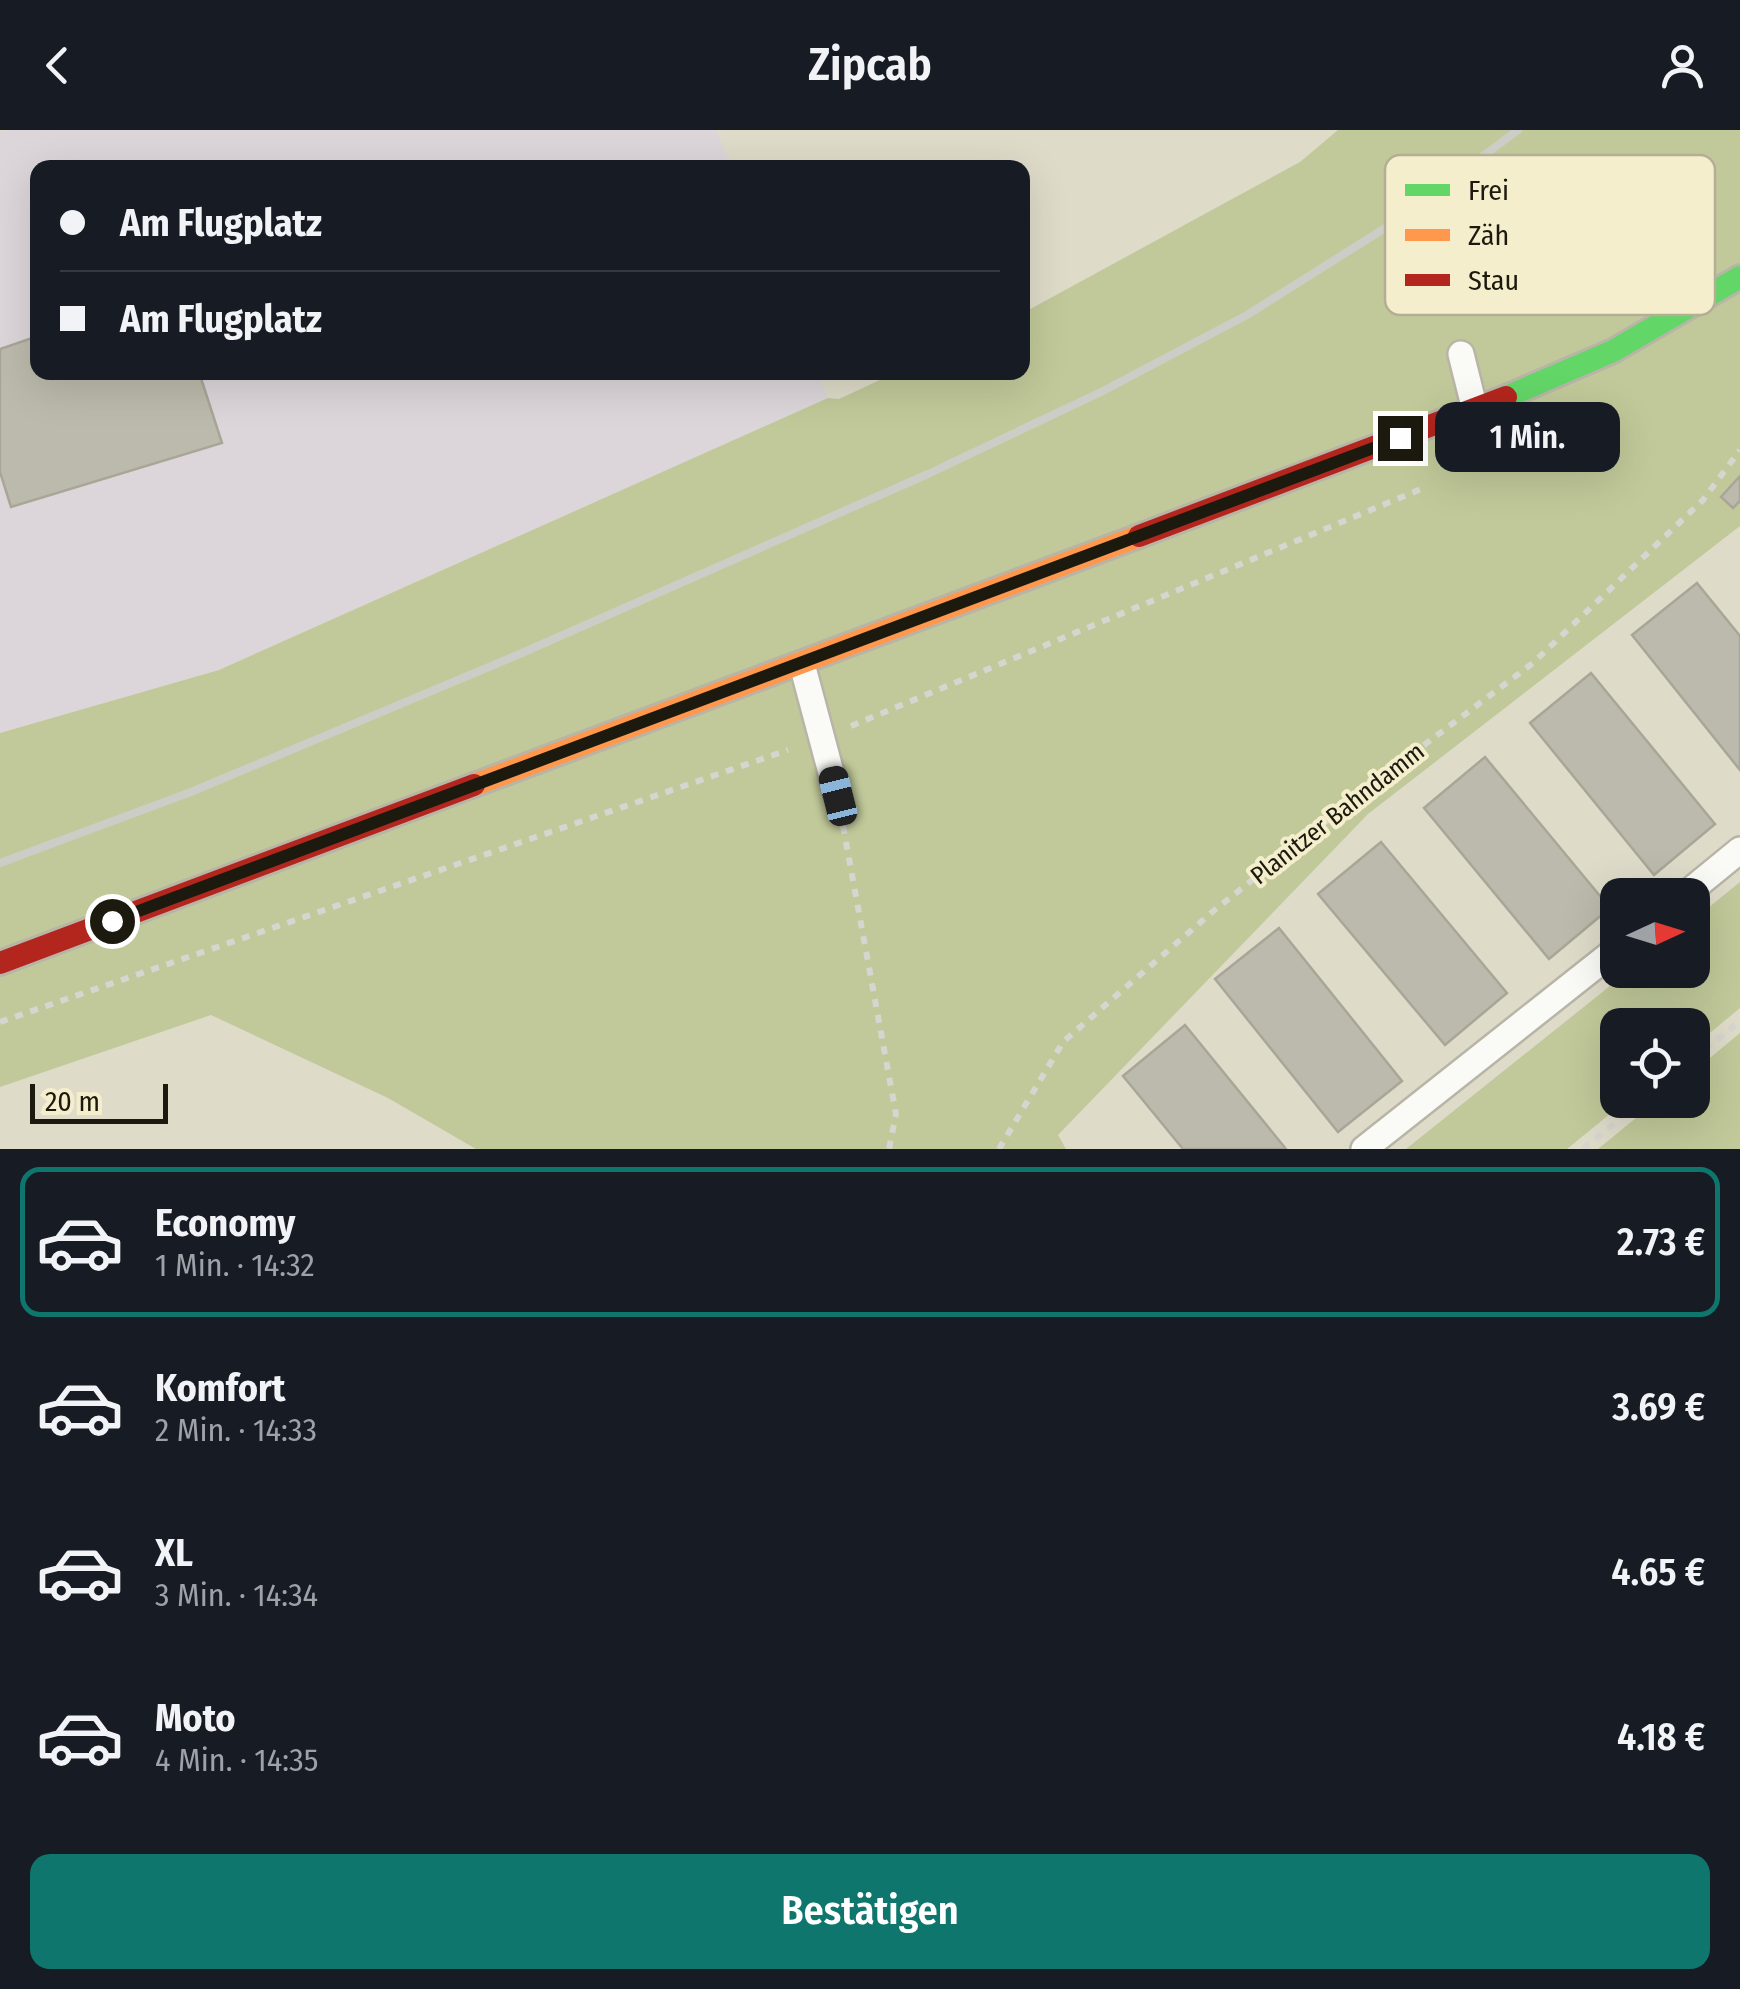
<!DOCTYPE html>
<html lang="de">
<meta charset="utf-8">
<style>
:root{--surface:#171b24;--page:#20242c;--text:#f1f3f6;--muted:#9ea1a6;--line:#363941;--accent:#0f766e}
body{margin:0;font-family:"Fira Sans Condensed",sans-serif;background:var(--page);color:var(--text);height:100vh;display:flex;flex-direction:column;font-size:38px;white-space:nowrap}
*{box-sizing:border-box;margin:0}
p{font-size:32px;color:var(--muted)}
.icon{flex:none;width:55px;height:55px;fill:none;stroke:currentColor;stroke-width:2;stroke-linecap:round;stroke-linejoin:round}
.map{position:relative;height:1019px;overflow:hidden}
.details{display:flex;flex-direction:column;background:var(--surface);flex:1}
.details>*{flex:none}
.guide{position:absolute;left:30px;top:30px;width:1000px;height:220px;border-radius:20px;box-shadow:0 10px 40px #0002;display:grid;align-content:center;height:220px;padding:0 30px;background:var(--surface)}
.needle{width:65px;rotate:86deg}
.buttons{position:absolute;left:1600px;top:748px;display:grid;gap:20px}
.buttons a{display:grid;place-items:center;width:110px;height:110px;border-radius:20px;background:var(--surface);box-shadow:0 10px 40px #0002;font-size:50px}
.scale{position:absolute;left:30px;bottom:25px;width:138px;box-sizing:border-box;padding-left:10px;border:5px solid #1c1a0e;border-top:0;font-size:28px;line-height:35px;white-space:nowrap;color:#1c1a0e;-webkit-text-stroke:8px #f5eecd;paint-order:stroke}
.end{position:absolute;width:45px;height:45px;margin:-22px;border:12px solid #1c1a0e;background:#fff;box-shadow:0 0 0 5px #fff}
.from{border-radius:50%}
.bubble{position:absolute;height:70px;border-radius:20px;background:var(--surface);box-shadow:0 10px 40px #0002;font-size:32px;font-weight:600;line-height:70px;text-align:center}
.car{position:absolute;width:30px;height:60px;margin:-30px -15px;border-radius:12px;box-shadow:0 0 8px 2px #0007;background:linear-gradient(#222 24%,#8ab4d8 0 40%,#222 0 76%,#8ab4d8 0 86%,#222 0)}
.guide b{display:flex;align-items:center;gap:35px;height:95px;font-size:38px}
.guide b+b{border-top:2px solid var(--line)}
.guide i{width:25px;height:25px;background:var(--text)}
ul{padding:18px 0 0;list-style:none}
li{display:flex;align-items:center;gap:30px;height:150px;margin:0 20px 15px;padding:0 10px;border:5px solid transparent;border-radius:20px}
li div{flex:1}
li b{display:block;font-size:38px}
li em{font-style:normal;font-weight:600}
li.on{border-color:var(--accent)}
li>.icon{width:90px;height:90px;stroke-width:1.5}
.action{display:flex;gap:20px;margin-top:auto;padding:20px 30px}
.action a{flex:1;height:115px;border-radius:20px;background:var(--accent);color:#fff;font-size:40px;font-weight:600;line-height:115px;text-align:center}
header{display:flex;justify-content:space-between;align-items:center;height:130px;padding:0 30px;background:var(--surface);font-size:45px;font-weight:600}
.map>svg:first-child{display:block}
.commercial{fill:#dcd6da}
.green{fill:#c1c99a}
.building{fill:#bcbaac;stroke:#a9a698;stroke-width:2.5}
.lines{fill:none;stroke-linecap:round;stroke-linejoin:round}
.lane-casing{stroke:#b8b5a7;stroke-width:30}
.fast-casing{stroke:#b8b5a7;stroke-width:28}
.slow-casing{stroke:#b8b5a7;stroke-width:28}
.jam-casing{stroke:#b8b5a7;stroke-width:28}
.path{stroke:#d6d5d0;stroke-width:6;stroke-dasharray:8 8;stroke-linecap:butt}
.lane{stroke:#fafaf7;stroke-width:25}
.fast{stroke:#63d668;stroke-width:22}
.slow{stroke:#ff974d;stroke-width:22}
.jam{stroke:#b3261e;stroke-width:22}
.rail{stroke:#cdcdc7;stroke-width:8}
.route{stroke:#1c1a0e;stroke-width:12}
.labels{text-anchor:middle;stroke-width:8;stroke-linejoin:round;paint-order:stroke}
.street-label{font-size:25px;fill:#1c1a0e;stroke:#f5eecd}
.key{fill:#f5eecd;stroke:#b4ae94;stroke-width:2.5}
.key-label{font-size:28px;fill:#1c1a0e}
</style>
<header><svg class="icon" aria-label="back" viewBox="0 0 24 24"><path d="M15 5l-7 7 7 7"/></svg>Zipcab<svg class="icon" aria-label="person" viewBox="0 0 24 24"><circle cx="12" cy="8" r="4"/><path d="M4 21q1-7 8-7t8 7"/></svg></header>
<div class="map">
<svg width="1740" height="1019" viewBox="0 0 1740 1019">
<rect width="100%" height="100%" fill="#dedbc9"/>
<path class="commercial" d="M9,0H716L732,37L38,38V242H817L828,268L219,540L0,603V3Z"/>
<g class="green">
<path d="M1338,0H1740V396L1368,684L1058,1005L1066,1019H476L388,968L211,885L0,957V603L219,540L828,268L839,269L895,243L1022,242L1023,183L1300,32Z"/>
<path d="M1740,752V878L1693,917L1692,895H1618V970H1627L1567,1019H1406L1630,840H1692L1693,790Z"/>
<path d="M1740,903V1019H1598L1658,970H1692L1693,942Z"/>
</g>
<g class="building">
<path d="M38,206V242H199L222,313L11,377L0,342V219Z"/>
<path d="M1740,346V371L1733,378L1721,367Z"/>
<path d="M1697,453L1740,506V640L1632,505Z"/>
<path d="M1591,543L1715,694L1654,745L1530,593Z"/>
<path d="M1485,627L1610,778L1549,829L1424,678Z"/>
<path d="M1381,712L1507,863L1445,915L1318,764Z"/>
<path d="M1279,798L1402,951L1338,1002L1215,849Z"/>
<path d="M1185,895L1286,1019H1183L1123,946Z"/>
</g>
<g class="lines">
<g class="lane-casing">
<g id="lane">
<path d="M1461,224L1475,280"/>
<path d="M802,534L837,665"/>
<path d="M1685,765L1740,720"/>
<path d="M1364,1019L1618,818"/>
</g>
</g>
<g class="fast-casing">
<path id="fast" d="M1506,267L1613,221L1740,147"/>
</g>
<g class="slow-casing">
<path id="slow" d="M474,655L1139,406"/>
</g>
<g class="jam-casing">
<g id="jam">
<path d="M1139,406L1506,267"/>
<path d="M0,833L474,655"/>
</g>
</g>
<g class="path">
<path d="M851,596L1426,357"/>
<path d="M843,696L896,984L889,1019"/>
<path d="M0,892L788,620"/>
<path d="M1692,930L1740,891"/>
<path d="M999,1019L1063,912L1211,783L1379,649L1533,533L1703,370L1740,320"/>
<path d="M1583,1019L1643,970"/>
</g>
<use href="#lane" class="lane"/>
<use href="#fast" class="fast"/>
<use href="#slow" class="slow"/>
<use href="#jam" class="jam"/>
<path class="rail" d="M0,733L191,662L522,523L928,344L1101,262L1247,185L1390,95L1518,0"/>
</g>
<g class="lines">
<path class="route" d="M112,791L1400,308"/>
</g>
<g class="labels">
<g class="street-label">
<text transform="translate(1337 683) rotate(-38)" y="9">Planitzer Bahndamm</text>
</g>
</g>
<rect x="1385" y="25" width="330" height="160" rx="15" class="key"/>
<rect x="1405" y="54" width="45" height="12" fill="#63d668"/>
<rect x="1405" y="99" width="45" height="12" fill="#ff974d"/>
<rect x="1405" y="144" width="45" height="12" fill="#b3261e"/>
<g class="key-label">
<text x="1468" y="70">Frei</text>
<text x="1468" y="115">Zäh</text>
<text x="1468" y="160">Stau</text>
</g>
</svg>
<div class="buttons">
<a><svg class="needle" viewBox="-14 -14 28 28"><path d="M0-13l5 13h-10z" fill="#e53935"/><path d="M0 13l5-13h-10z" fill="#9ea1a6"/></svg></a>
<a><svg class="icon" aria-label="locate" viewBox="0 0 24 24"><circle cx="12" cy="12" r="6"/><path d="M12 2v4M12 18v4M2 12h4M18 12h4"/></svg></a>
</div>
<div class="scale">20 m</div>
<i class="end from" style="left:112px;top:791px"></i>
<i class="end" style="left:1400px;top:308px"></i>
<div class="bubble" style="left:1435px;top:272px;width:185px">1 Min.</div>
<i class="car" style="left:838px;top:666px;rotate:346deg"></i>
<div class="guide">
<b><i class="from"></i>Am Flugplatz</b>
<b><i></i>Am Flugplatz</b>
</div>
</div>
<section class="details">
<ul>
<li class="on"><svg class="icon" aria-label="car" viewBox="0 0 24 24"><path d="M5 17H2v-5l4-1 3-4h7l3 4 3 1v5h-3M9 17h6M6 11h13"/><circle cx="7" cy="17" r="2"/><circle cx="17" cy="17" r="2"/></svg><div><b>Economy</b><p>1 Min. · 14:32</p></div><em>2.73 €</em></li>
<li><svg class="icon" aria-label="car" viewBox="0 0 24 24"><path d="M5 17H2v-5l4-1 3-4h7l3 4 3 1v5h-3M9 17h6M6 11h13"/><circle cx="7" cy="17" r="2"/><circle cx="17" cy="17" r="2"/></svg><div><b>Komfort</b><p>2 Min. · 14:33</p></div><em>3.69 €</em></li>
<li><svg class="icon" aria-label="car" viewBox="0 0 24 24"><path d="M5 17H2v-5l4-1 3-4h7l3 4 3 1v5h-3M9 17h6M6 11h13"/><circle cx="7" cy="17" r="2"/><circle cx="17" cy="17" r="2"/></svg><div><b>XL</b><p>3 Min. · 14:34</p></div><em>4.65 €</em></li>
<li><svg class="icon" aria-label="car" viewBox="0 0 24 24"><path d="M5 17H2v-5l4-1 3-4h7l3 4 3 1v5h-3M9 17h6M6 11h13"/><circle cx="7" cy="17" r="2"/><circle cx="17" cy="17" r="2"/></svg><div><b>Moto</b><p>4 Min. · 14:35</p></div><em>4.18 €</em></li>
</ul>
<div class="action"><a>Bestätigen</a></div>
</section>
